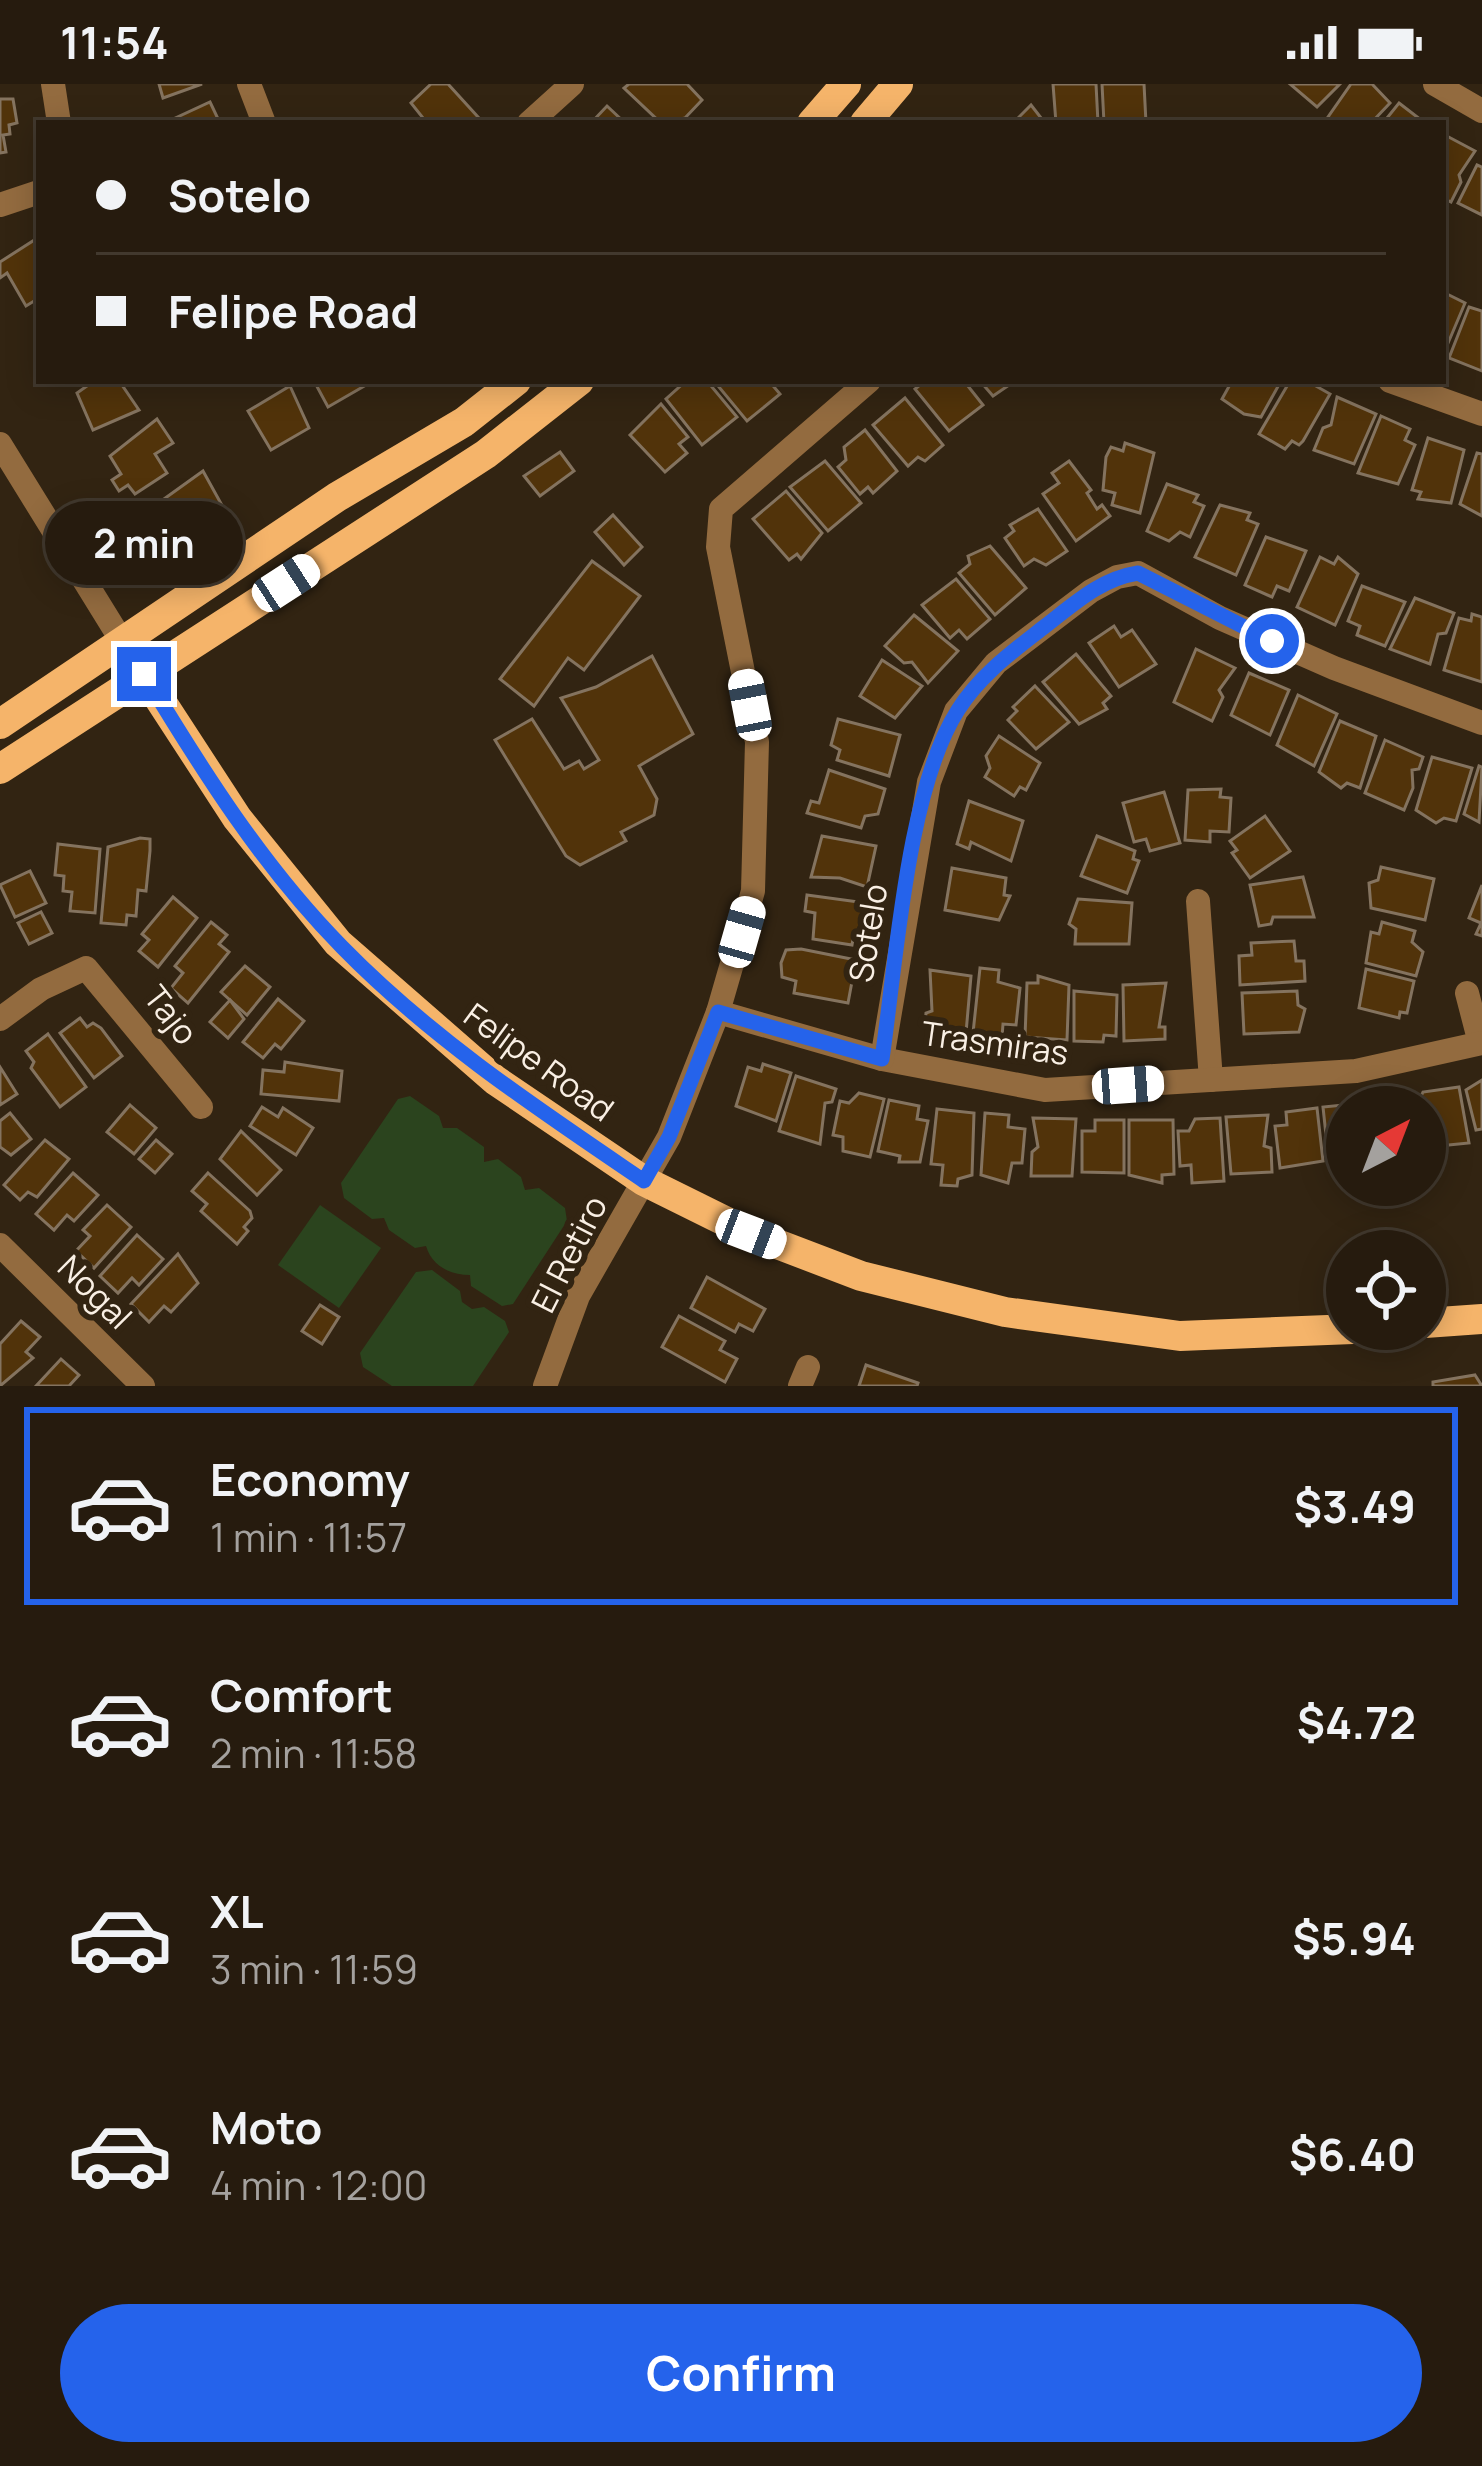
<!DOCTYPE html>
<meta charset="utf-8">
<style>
:root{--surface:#261b0e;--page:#2e2417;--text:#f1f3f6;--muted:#a4a19e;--line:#42392e;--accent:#2563eb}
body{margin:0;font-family:Manrope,sans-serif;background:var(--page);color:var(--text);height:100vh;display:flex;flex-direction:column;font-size:45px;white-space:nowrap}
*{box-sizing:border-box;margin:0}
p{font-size:39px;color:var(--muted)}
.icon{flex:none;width:66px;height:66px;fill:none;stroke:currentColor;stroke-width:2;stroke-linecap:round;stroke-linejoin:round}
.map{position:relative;height:1302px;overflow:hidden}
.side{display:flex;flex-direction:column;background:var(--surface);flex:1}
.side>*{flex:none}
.guide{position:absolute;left:36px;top:36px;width:1410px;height:264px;border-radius:0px;box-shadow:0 6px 30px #0003,0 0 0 3px var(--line);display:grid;align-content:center;height:264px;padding:0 60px;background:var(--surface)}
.needle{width:78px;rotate:42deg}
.fabs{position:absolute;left:1326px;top:1002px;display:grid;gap:24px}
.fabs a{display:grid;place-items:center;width:120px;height:120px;border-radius:50%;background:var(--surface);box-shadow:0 6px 30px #0003,0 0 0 3px var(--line);font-size:60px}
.end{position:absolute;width:54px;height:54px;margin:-27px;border:15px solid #2563eb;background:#fff;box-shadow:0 0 0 6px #fff}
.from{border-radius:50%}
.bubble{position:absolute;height:84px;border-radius:42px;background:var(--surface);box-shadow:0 6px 30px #0003,0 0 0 3px var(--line);font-size:39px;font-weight:700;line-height:84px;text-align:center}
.car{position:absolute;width:36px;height:72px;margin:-36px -18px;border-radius:15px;box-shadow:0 0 9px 3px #0007;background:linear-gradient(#fff 24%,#345 0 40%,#fff 0 76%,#345 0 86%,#fff 0)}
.guide b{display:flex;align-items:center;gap:42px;height:114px;font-size:45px}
.guide b+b{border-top:3px solid var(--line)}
.guide i{width:30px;height:30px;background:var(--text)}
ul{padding:21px 0 0;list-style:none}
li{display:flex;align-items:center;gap:36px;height:198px;margin:0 24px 18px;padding:0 36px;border:6px solid transparent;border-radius:0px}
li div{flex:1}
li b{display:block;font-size:45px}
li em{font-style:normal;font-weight:700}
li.current{border-color:var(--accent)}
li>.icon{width:108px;height:108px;stroke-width:1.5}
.primary-button{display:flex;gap:24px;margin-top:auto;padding:24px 60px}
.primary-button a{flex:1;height:138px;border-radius:72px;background:var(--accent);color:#fff;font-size:48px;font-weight:700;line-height:138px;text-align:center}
.status{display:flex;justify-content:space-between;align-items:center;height:84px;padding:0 60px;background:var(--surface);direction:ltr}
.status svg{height:33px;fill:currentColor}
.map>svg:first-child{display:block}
.green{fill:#2b441e}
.building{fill:#51330a;stroke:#84735f;stroke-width:3}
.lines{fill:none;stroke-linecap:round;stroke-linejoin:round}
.minor{stroke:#936b3f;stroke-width:24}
.major{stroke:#f5b46a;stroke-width:30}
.route{stroke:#2563eb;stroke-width:15}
.labels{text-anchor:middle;stroke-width:12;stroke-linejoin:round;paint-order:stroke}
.street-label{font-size:33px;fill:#f9efe4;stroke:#322412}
</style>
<div class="status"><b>11:54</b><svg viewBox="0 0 49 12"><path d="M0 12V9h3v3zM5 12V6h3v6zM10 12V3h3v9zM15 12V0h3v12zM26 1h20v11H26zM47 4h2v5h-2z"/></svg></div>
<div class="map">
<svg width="1482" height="1302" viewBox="0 0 1482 1302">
<rect width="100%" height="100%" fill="#322412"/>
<g class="green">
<path d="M410,1012L439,1032L443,1044H457L484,1063V1078L498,1075L521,1093L525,1106L539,1104L565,1124L567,1137L513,1220L502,1222L471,1202L470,1191C450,1191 432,1182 426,1162L415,1164L389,1146L384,1134L372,1135L344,1114L341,1099L398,1015Z"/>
<path d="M320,1121L381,1164L339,1224L278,1181Z"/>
<path d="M432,1186L460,1207L462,1218L472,1225L484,1223L505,1237L509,1248L473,1302H392L363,1283L360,1269L416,1188Z"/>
</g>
<g class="building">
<path d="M159,0H202L163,14Z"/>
<path d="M431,0H448L478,33L472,39H427L411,19Z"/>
<path d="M629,0H687L702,16L685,34L661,39L624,4Z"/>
<path d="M1053,0H1096L1098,39H1056Z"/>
<path d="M1102,0H1144L1146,39H1104Z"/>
<path d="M1290,0H1340L1317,23Z"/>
<path d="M1351,0H1372L1390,19L1371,39H1335L1328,33Z"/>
<path d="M0,15H13L17,39L9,41L10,50L3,51L6,68L0,69Z"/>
<path d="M210,18L220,39H170L169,37Z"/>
<path d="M1399,19L1425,39H1383Z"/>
<path d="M1031,21L1045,39H1006L1017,35Z"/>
<path d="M607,22L625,39H591Z"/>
<path d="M1443,50L1475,67L1459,91L1461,98L1451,118L1443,114Z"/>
<path d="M1477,81L1482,83V131L1458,119Z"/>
<path d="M36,155L39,214L26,222L7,189L0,194V178Z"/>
<path d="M1443,208L1465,219L1443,271Z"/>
<path d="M1469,223L1482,227V287L1449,274Z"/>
<path d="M94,297H127L122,301L139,326L93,346L77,309Z"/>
<path d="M314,297H373L328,323Z"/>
<path d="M686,297H707L737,333L702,361L666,315Z"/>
<path d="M714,297H769L780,310L747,337Z"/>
<path d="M925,297H964L983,321L949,347L915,305Z"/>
<path d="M980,297H1015L993,312Z"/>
<path d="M1232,297H1281L1261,333L1244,330L1222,315Z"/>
<path d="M1290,297H1307L1330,310L1303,357L1299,361L1292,357L1285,365L1259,350Z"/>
<path d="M290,302L309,344L271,366L248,327Z"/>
<path d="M1337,313L1376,330L1354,380L1314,366L1323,344L1331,341Z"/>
<path d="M905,314L943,361L925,377L918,373L908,382L873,341Z"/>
<path d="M661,320L688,353L679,360L687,369L665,388L630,351Z"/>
<path d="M1381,332L1410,345L1405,356L1415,361L1398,400L1358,389Z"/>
<path d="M157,335L173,359L155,370L167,389L135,410L128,401L119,407L112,396L121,390L110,372Z"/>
<path d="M865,346L897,387L873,409L868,403L860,410L838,383L846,376L844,363Z"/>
<path d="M1428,354L1464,366L1451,419L1418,415L1421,408L1412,406Z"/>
<path d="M1125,359L1154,369L1140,429L1112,421L1115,409L1103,406L1106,373L1111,363L1123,367Z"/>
<path d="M560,368L574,387L540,412L524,392Z"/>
<path d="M1477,369L1482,370V432L1460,420Z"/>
<path d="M825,377L861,419L828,447L790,403Z"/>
<path d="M1069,377L1091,406L1087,409L1097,425L1102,421L1110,432L1076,457L1043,410L1059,399L1052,389Z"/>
<path d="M203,387L224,425L184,449L157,420Z"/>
<path d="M1167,400L1198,411L1194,418L1204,422L1190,453L1180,448L1169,457L1147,447Z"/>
<path d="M786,407L822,449L801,475L797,470L789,476L753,435Z"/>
<path d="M1220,421L1250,429L1247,436L1258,440L1236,491L1195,473Z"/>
<path d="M1038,425L1067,467L1046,481L1034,475L1024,482L1005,454L1014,447L1010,441Z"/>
<path d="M613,431L642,463L624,481L595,448Z"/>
<path d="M1266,453L1306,467L1289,507L1277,502L1272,513L1245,501Z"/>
<path d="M990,462L1026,504L995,531L959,489L970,480L968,472Z"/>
<path d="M1320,473L1334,480L1338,473L1358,490L1335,541L1297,523Z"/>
<path d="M592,477L640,512L584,586L568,574L534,622L500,595Z"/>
<path d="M956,495L990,535L967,555L959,546L950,554L922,521Z"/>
<path d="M1362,502L1405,518L1385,562L1357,551L1360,542L1348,537Z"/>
<path d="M1415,514L1454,529L1446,549L1438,550L1430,580L1390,565Z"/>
<path d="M1472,530L1482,533V598L1444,586L1459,534L1471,537Z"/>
<path d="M914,531L958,567L928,599L912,578L904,579L885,562Z"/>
<path d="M1114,542L1121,553L1132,546L1156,580L1119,603L1089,559Z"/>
<path d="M1196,565L1235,584L1219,606L1223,613L1212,637L1174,618Z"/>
<path d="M1076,570L1111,612L1103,619L1107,625L1079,640L1043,598Z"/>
<path d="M652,572L693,650L639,682L657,715L654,731L621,748L626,757L580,781L566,772L495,656L532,635L564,685L579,677L584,685L599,676L561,614L596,603Z"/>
<path d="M882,576L922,602L895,634L860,612Z"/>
<path d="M1249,589L1289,606L1270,651L1231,631Z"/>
<path d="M1035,602L1069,638L1036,665L1008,636L1017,627L1013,623Z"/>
<path d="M1298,611L1337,630L1314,682L1277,661Z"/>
<path d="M838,635L900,651L889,692L837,676L840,666L831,661Z"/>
<path d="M1340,637L1376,652L1360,704L1347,699L1341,704L1319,688Z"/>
<path d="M999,652L1040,679L1026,706L1020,703L1014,712L985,693L990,684L986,672Z"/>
<path d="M1385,656L1423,673L1419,685L1412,686L1413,704L1404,726L1365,709Z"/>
<path d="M1432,673L1472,684L1456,737L1444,734L1436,739L1416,726Z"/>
<path d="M1479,682L1482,683L1479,738L1464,730Z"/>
<path d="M829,686L885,705L878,730L865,732L861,744L807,729L811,717L819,719Z"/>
<path d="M1221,705L1220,713L1231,714L1229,748L1210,747V758L1185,756L1188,706Z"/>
<path d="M1164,708L1180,759L1150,767L1146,755L1134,758L1123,719Z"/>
<path d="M969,717L1023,737L1011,777L971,758L969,765L957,760Z"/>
<path d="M1265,732L1290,767L1250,794L1232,769L1237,766L1230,757Z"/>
<path d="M822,752L876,762L867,803L840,794L811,793Z"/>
<path d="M1097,752L1135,767L1133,775L1139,777L1127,809L1081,792Z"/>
<path d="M140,754L150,755V767L146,807L138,806L136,832L127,831L126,841L101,839L108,763Z"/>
<path d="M58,760L100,765L95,829L70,827L72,808L63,807L64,792L55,791Z"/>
<path d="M1381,783L1434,795L1425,836L1371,824L1369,799L1378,796Z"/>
<path d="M952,784L1006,794L1004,811L1010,812L999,836L945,826Z"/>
<path d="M30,787L46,819L15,833L0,801Z"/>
<path d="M1303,793L1314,833H1273L1271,840L1259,842L1250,801Z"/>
<path d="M1482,801V852L1476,850L1481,839L1469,834Z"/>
<path d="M807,811L866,819L861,850L854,849L852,861L813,855L815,829L805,827Z"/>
<path d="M173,813L197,834L158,883L139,867L149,856L142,850Z"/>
<path d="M1078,815L1132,819L1129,860H1075L1076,845L1069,840Z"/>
<path d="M41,828L52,849L29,860L18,839Z"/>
<path d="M211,838L227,851L219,860L229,868L188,919L171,904L183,889L175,882Z"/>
<path d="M1382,838L1415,847L1412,858L1423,868L1416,892L1366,879L1371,848L1379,850Z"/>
<path d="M1294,857L1296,877H1304L1305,897L1240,901L1239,872L1252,871L1251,859Z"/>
<path d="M801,865L856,876L848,919L794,909L796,897L782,893L781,879L786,866Z"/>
<path d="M245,882L270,903L247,931L221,908Z"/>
<path d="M980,884L999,886L998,898L1020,904L1016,941L1003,940L1002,953L973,949Z"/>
<path d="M1366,885L1414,897L1407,929L1400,928L1399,934L1359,924Z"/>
<path d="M930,886L971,892L966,949L925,942L926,929L932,927Z"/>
<path d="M1038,892L1069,901L1067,956L1025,953L1027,899H1038Z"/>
<path d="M1166,899L1159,943H1165V955L1124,957L1123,901Z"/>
<path d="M1074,907L1117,911L1116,952L1104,951L1103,958L1074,957Z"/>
<path d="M1297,907L1298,921L1305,925L1299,948L1244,950L1242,909Z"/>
<path d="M278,915L304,937L281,965L275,960L263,974L243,958Z"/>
<path d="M230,916L244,935L228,954L210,938Z"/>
<path d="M80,934L87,943L93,939L101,944L122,972L94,994L60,949Z"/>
<path d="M48,950L86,1003L60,1023L31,984L34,978L26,967Z"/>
<path d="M285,978L342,987L339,1017L261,1010L263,986L284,988Z"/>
<path d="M763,980L791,989L776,1037L736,1022L748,983L761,987Z"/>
<path d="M0,983L17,1010L0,1021Z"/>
<path d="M796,992L836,1005L832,1018L825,1019L820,1060L779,1047Z"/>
<path d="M1482,996V1045L1476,1046L1466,1006Z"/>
<path d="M1459,1003L1469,1059L1428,1063L1425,1023L1419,1017L1423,1008Z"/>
<path d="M859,1009L884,1015L870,1073L843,1067V1053L833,1051L840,1017L849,1019Z"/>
<path d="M1411,1009L1414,1023H1381L1388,1021L1386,1014Z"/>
<path d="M889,1016L919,1022L917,1035L928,1037L920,1078H899L900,1072L878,1067Z"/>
<path d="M1364,1019V1023H1347V1083L1329,1079L1323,1023Z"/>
<path d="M130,1021L156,1044L134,1070L107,1048Z"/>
<path d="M262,1023L278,1033L283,1024L313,1044L296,1071L250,1042Z"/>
<path d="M1317,1024L1323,1077L1280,1084L1275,1042L1287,1041L1286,1028Z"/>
<path d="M937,1025L974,1029L972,1091L958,1095L957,1102L941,1101L943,1081L931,1080Z"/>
<path d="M10,1029L31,1055L11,1071L0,1063V1037Z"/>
<path d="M985,1029L1009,1031L1008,1043L1025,1045L1022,1079H1012L1008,1099L981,1091Z"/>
<path d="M1268,1031L1264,1062L1271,1064L1272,1088L1231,1090L1226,1033Z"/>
<path d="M1033,1034L1076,1035L1072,1092H1031L1032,1068L1038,1063Z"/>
<path d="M1220,1034L1224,1097L1192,1099L1191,1081L1180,1082L1178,1047H1189L1195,1035Z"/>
<path d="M1095,1036H1124V1089L1082,1088V1047H1095Z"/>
<path d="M1129,1036H1173L1174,1090L1162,1091V1099L1129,1091Z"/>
<path d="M241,1047L281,1086L257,1111L220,1075Z"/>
<path d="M45,1056L69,1075L37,1113L28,1108L20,1116L4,1101Z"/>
<path d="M156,1056L172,1070L155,1089L139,1075Z"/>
<path d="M73,1089L98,1111L74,1137L67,1131L54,1146L36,1130Z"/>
<path d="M208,1089L250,1127L252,1134L244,1143L248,1147L237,1160L201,1127L207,1120L192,1107Z"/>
<path d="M107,1121L131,1143L94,1184L76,1167L90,1152L83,1146Z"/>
<path d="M137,1151L163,1175L139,1201L132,1194L118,1209L100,1192Z"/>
<path d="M178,1170L198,1199L171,1228L164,1222L149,1238L131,1220Z"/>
<path d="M707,1193L765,1225L753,1247L739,1240L735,1248L691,1224Z"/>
<path d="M320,1221L339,1233L322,1260L302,1247Z"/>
<path d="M679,1232L725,1257L720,1266L737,1275L725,1298L662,1263Z"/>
<path d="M21,1237L40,1253L26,1268L33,1274L0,1302V1260Z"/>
<path d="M61,1275L79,1291L69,1302H36Z"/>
<path d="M866,1281L918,1299L917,1302H859Z"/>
<path d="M1475,1291L1482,1302H1433V1298Z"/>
</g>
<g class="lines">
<g class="minor">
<path d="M53,0L59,39"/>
<path d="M249,0L264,39"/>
<path d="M1435,0L1482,27"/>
<path d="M529,39L572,0"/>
<path d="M0,121L39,108"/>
<path d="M1390,297L1482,330"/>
<path d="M0,360L123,559"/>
<path d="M1198,817L1211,996"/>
<path d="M1467,909L1480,959"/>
<path d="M718,928L882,975L1045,1006L1356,987L1482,959"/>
<path d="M0,935L41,905L86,884L201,1023"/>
<path d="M882,975L929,698L956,627L996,579L1091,507L1117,493L1138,489L1220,534L1334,584L1482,639"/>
<path d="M0,1161L143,1302"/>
<path d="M545,1302L578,1212L669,1053L718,928L753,807L757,658L718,463L721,425L869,297"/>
<path d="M800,1302L808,1283"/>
</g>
<g class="major">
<path d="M812,39L846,0"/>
<path d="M865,39L898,0"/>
<path d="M123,559L237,734L338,859L495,996L644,1097L751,1150L861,1192L1005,1228L1180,1252L1353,1245"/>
<path d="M0,640L337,413L464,338L516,297"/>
<path d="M0,685L486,370L579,297"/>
<path d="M1425,1239L1482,1235"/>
</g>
</g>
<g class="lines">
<path class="route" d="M144,590C202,686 263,783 342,863C432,955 538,1025 644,1097L669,1053L718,928L882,975C896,880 907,705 958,626C980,591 1012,568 1044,543C1074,520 1100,495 1138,489L1272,557"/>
</g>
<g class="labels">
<g class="street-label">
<text transform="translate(868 849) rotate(-81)" y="12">Sotelo</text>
<text transform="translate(171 931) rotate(52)" y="12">Tajo</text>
<text transform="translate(995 959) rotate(8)" y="12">Trasmiras</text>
<text transform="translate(539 978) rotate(36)" y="12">Felipe Road</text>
<text transform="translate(569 1170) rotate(-63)" y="12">El Retiro</text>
<text transform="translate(95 1208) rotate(45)" y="12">Nogal</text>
</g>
</g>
</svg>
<div class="fabs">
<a><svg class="needle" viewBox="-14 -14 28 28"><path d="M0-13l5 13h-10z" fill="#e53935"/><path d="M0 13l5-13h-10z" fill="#a4a19e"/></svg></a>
<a><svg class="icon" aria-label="locate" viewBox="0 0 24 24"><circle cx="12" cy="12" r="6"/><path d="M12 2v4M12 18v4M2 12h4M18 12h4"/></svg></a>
</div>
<i class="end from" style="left:1272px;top:557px"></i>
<i class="end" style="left:144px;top:590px"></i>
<div class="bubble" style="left:45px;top:417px;width:198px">2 min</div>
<i class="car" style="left:286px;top:499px;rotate:57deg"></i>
<i class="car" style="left:750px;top:621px;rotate:349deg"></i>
<i class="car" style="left:742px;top:848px;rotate:16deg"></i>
<i class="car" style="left:1128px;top:1001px;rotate:86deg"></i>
<i class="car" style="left:751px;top:1150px;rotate:111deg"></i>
<div class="guide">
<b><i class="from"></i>Sotelo</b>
<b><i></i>Felipe Road</b>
</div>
</div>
<section class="side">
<ul>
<li class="current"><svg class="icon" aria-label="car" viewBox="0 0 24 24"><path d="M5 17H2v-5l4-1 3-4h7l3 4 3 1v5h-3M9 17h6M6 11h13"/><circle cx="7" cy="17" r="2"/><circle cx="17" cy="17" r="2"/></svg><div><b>Economy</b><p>1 min · 11:57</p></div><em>$3.49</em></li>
<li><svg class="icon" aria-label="car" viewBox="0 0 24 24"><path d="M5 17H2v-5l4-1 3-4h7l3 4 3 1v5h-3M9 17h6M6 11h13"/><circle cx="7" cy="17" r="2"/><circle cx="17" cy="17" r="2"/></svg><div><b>Comfort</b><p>2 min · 11:58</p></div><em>$4.72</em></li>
<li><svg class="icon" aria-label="car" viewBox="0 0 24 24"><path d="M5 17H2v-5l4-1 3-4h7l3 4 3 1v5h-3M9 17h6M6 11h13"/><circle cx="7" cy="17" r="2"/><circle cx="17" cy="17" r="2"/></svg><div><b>XL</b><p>3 min · 11:59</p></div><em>$5.94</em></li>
<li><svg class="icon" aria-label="car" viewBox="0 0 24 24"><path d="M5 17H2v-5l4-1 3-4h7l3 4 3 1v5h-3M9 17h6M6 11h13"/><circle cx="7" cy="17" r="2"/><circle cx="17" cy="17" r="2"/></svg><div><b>Moto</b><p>4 min · 12:00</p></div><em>$6.40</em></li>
</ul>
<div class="primary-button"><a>Confirm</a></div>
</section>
